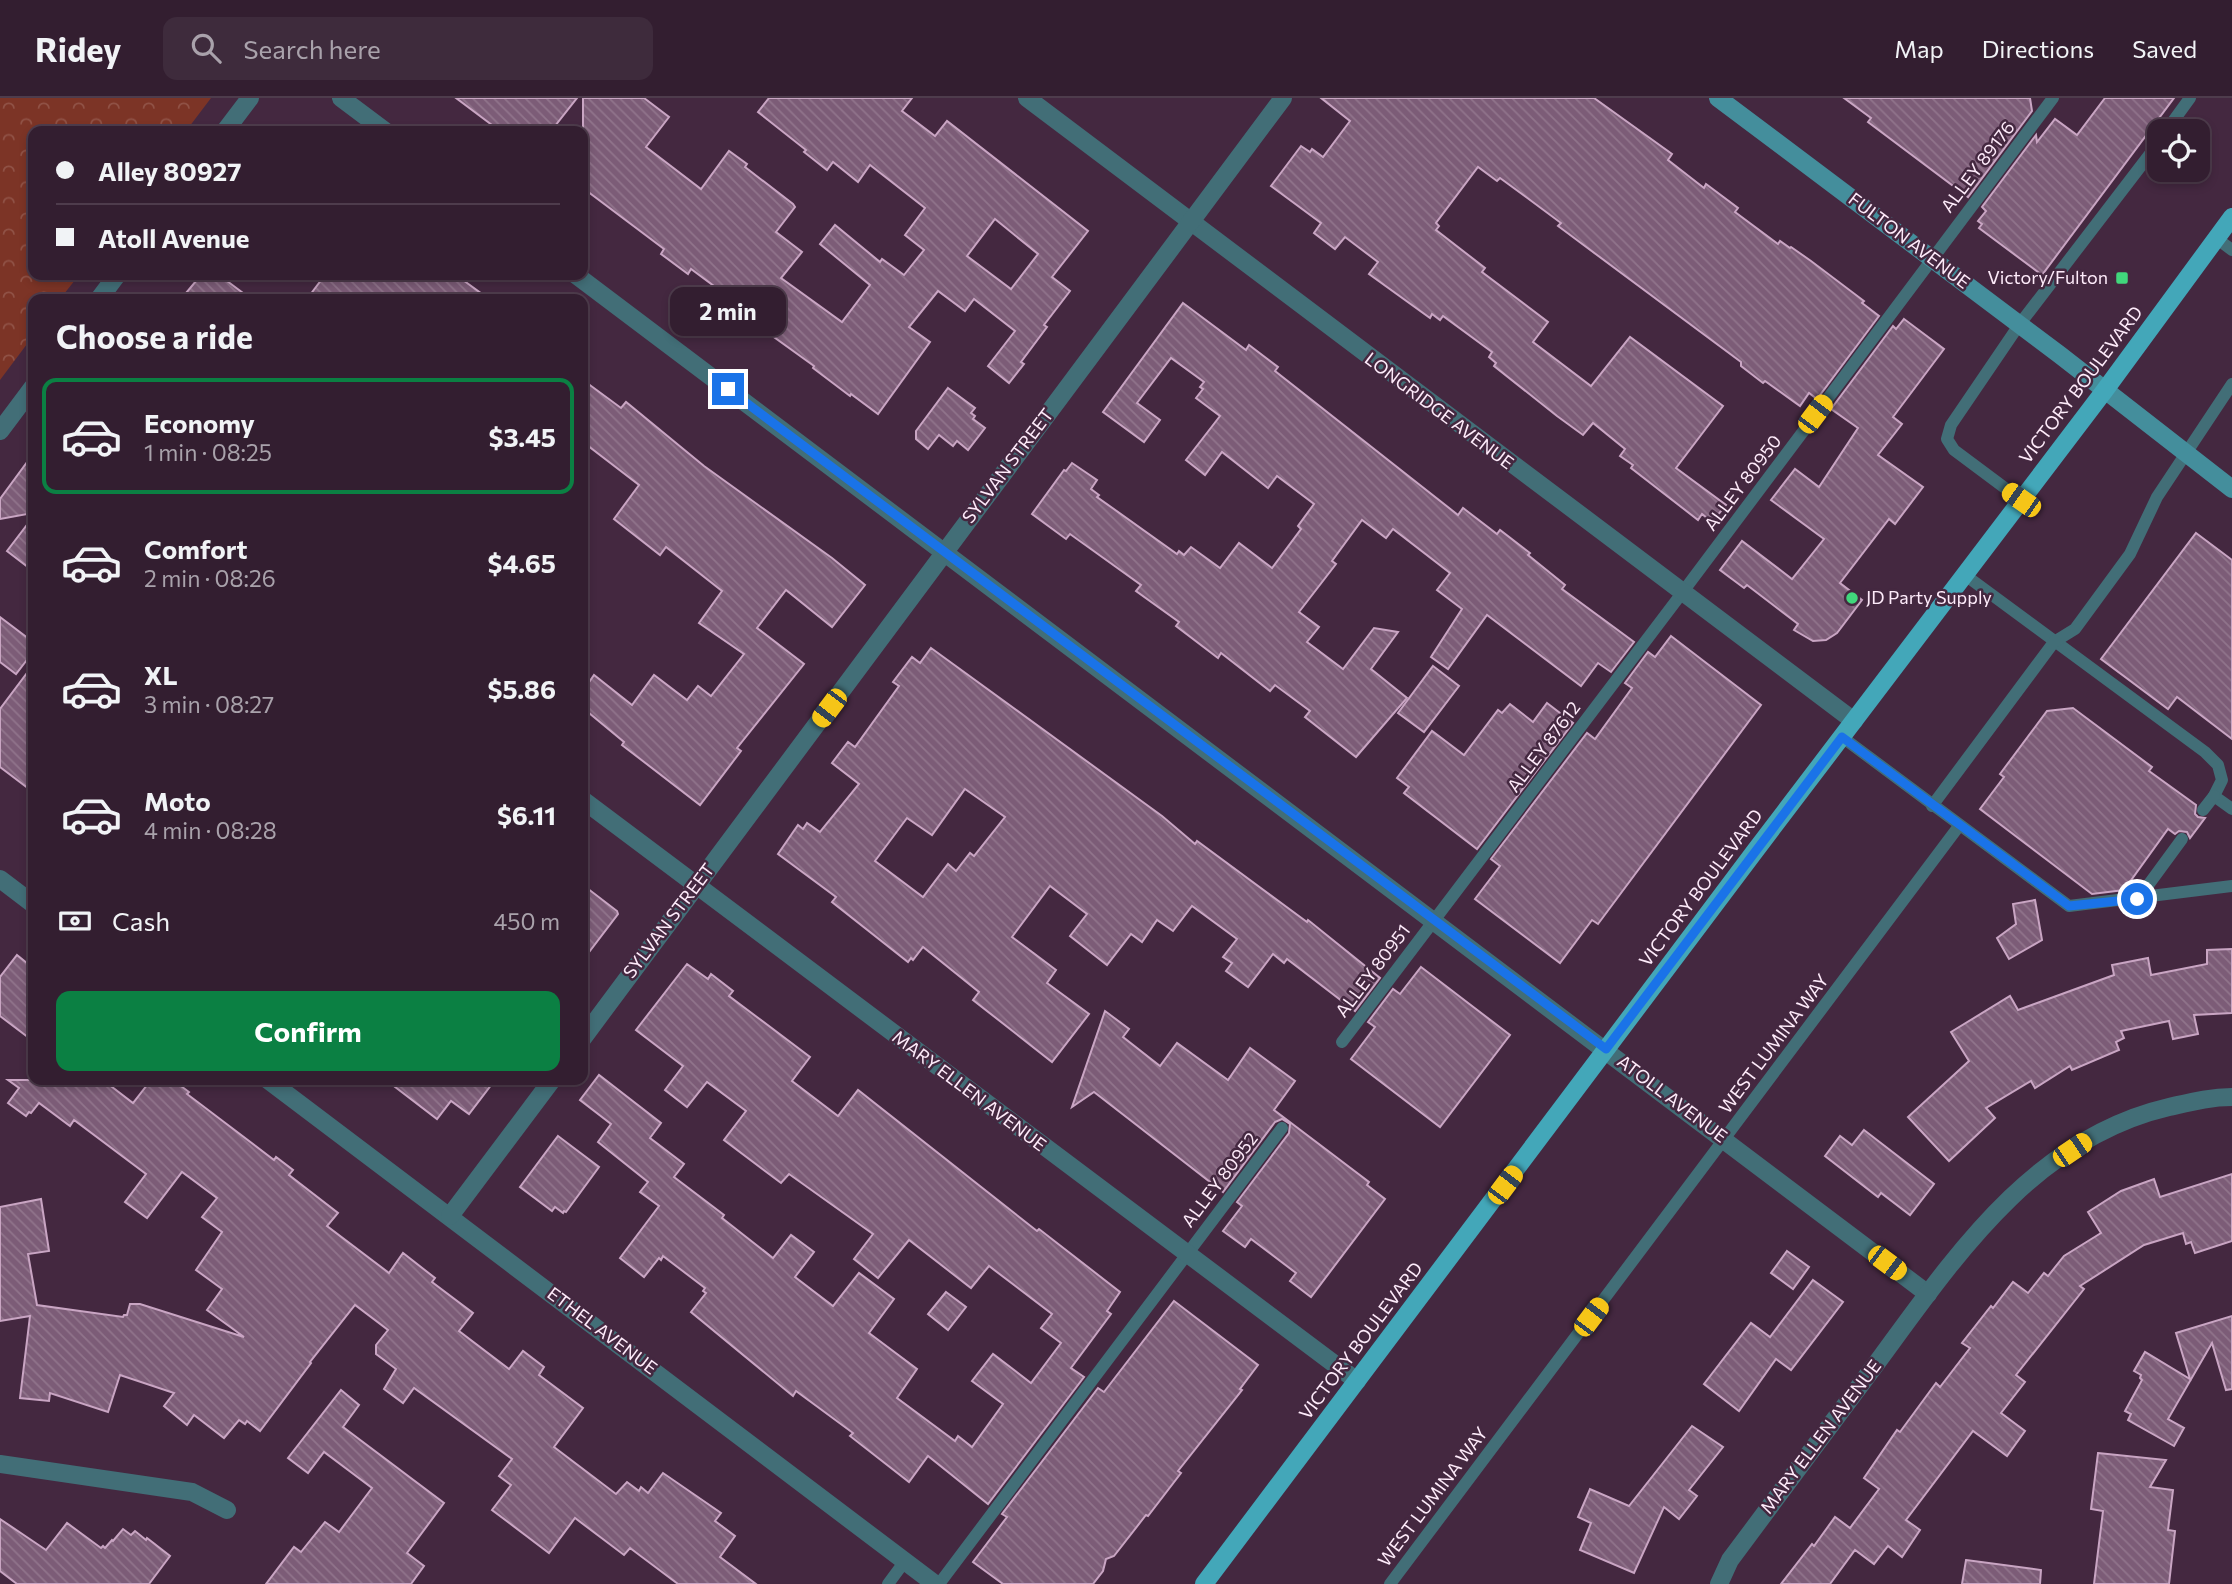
<!DOCTYPE html>
<meta charset="utf-8">
<style>
:root{--surface:#331e30;--page:#3e2b3c;--text:#f1f3f6;--muted:#a9a2ab;--line:#4e3c4c;--accent:#0b8043}
body{margin:0;font-family:Commissioner,sans-serif;background:var(--page);color:var(--text);height:100vh;display:flex;flex-direction:column;font-size:26px;white-space:nowrap}
*{box-sizing:border-box;margin:0}
p{font-size:23px;color:var(--muted)}
.icon{flex:none;width:38px;height:38px;fill:none;stroke:currentColor;stroke-width:2;stroke-linecap:round;stroke-linejoin:round}
.map{position:relative;flex:1;overflow:hidden}
.panel{position:absolute;left:28px;top:196px;width:560px;height:791px;display:flex;flex-direction:column;background:var(--surface);border-radius:14px;box-shadow:0 4px 10px #0003,0 0 0 2px var(--line)}
.panel>*{flex:none}
.top-card{position:absolute;left:28px;top:28px;width:560px;height:154px;border-radius:14px;box-shadow:0 4px 10px #0003,0 0 0 2px var(--line);display:grid;align-content:center;height:154px;padding:0 28px;background:var(--surface)}
.buttons{position:absolute;left:2147px;top:21px;display:grid;gap:14px}
.buttons a{display:grid;place-items:center;width:63px;height:63px;border-radius:14px;background:var(--surface);box-shadow:0 4px 10px #0003,0 0 0 2px var(--line);font-size:35px}
.end{position:absolute;width:32px;height:32px;margin:-16px;border:9px solid #1a73e8;background:#fff;box-shadow:0 0 0 4px #fff}
.from{border-radius:50%}
.bubble{position:absolute;height:49px;border-radius:14px;background:var(--surface);box-shadow:0 4px 10px #0003,0 0 0 2px var(--line);font-size:23px;font-weight:700;line-height:49px;text-align:center}
.car{position:absolute;width:21px;height:42px;margin:-21px -10px;border-radius:9px;box-shadow:0 0 5px 2px #0007;background:linear-gradient(#f5c518 24%,#345 0 40%,#f5c518 0 76%,#345 0 86%,#f5c518 0)}
.top-card b{display:flex;align-items:center;gap:24px;height:66px;font-size:26px}
.top-card b+b{border-top:2px solid var(--line)}
.top-card i{width:18px;height:18px;background:var(--text)}
ul{padding:0;list-style:none}
li{display:flex;align-items:center;gap:21px;height:116px;margin:0 14px 10px;padding:0 14px;border:4px solid transparent;border-radius:14px}
li div{flex:1}
li b{display:block;font-size:26px}
li em{font-style:normal;font-weight:700}
li.on{border-color:var(--accent)}
li>.icon{width:63px;height:63px;stroke-width:1.5}
h2{padding:0 28px;font-size:32px;line-height:84px}
.pay{display:flex;align-items:center;gap:18px;height:77px;padding:0 28px;font-size:26px}
.pay p{margin-inline-start:auto}
.cta{display:flex;gap:14px;margin-top:auto;padding:14px 28px}
.cta a{flex:1;height:80px;border-radius:14px;background:var(--accent);color:#fff;font-size:28px;font-weight:700;line-height:80px;text-align:center}
header{display:flex;align-items:center;gap:42px;box-sizing:border-box;height:98px;padding:0 35px;background:var(--surface);border-bottom:2px solid var(--line)}
header strong{font-size:33px}
nav{display:flex;gap:38px;margin-inline-start:auto;font-size:24px}
.search{width:490px;height:63px;background:var(--page);display:flex;align-items:center;gap:18px;box-sizing:border-box;padding:0 24px;border-radius:14px;color:var(--muted);font-size:26px}
.map>svg:first-child{display:block}
.forest{fill:url(#forest-crowns)}
.building{fill:url(#building-back-hatch);stroke:#c9a5c3;stroke-width:2;fill-rule:evenodd}
.lines{fill:none;stroke-linecap:round;stroke-linejoin:round}
.lane{stroke:#426e77;stroke-width:12}
.street{stroke:#426e77;stroke-width:18}
.secondary{stroke:#448e9c;stroke-width:18}
.primary{stroke:#43a7b9;stroke-width:18}
.route{stroke:#1a73e8;stroke-width:9}
.poi-dot{fill:#41d77c;stroke:#442840;stroke-width:2.5}
.labels{text-anchor:middle;stroke-width:5;stroke-linejoin:round;paint-order:stroke}
.street-label{font-size:18px;fill:#feebfa;stroke:#442840}
.poi-label{font-size:18px;fill:#feebfa;stroke:#442840;text-anchor:end}
</style>
<header>
<strong>Ridey</strong>
<div class="search"><svg class="icon" aria-label="search" viewBox="0 0 24 24"><circle cx="10" cy="10" r="6"/><path d="M15 15l6 6"/></svg>Search here</div>
<nav><a>Map</a><a>Directions</a><a>Saved</a></nav>
</header>
<div class="map">
<svg width="2232" height="1486" viewBox="0 0 2232 1486">
<defs>
<pattern id="forest-crowns" width="20" height="18" patternUnits="userSpaceOnUse" patternTransform="scale(1.75)"><rect width="20" height="18" fill="#7c3426"/><path d="M2 6a3 3 0 1 1 6 0M12 15a3 3 0 1 1 6 0" fill="none" stroke="#905246"/></pattern>
<pattern id="building-back-hatch" width="6" height="6" patternUnits="userSpaceOnUse" patternTransform="scale(1.75)"><rect width="6" height="6" fill="#7c5c77"/><path d="M-1 5l2 2M0 0l6 6M5-1l2 2" fill="none" stroke="#90748b"/></pattern>
</defs>
<rect width="100%" height="100%" fill="#442840"/>
<path class="forest" d="M0,0H211L186,33H33V177H79L60,201H33V238L0,282Z"/>
<g class="building">
<path d="M456,0H577L551,33H500Z"/>
<path d="M583,0H644L669,19L646,49L701,91L729,53L747,66L745,69L793,106L795,109L776,134L802,154L781,180L842,224L870,187L820,146L835,127L880,164L882,161L904,177L924,152L905,137L925,110L870,67L858,84L833,64L827,72L804,54L806,52L758,14L769,0H912L902,13L935,38L947,23L1088,133L1052,179L1070,193L1044,227L1047,229L1021,264L1024,266L1009,285L988,268L1015,233L974,201L965,213L938,193L909,229L930,244L878,316L851,296L850,298L813,270L814,268L749,221L747,224L720,204L726,197L691,171L688,176L661,156L664,151L583,90ZM995,121L1038,156L1011,191L967,158Z"/>
<path d="M1321,0H1594L1672,56L1668,62L1704,90L1706,86L1738,110L1735,114L1778,146L1780,143L1790,150L1791,149L1811,163L1864,203L1862,205L1879,218L1817,301L1809,295L1800,308L1765,283L1763,285L1741,268V264L1558,128L1561,125L1526,99L1500,80L1497,83L1478,69L1436,125L1439,128L1436,132L1485,170L1482,174L1548,224L1533,244L1591,288L1630,239L1723,308L1676,370L1726,407L1712,424L1702,416L1698,422L1631,370L1633,367L1620,358L1625,351L1593,325L1583,337L1557,318L1494,268L1496,265L1489,259L1492,254L1443,218L1440,222L1432,216L1430,220L1369,176L1378,164L1345,139L1335,151L1314,135L1321,125L1271,88L1301,48L1310,54L1312,51L1323,59L1350,23Z"/>
<path d="M1844,0H2030L2032,13L1968,99L1868,24L1871,20Z"/>
<path d="M2105,0H2174L2042,177L1979,130L1982,126L1978,123L1986,113L1982,109L2036,37L2037,44L2055,21L2077,37Z"/>
<path d="M201,177H219L251,201H181Z"/>
<path d="M325,177H456L489,201H307Z"/>
<path d="M1183,205L1246,252L1249,247L1278,269L1275,273L1458,417L1463,410L1497,436L1500,432L1530,455L1528,457L1565,487L1562,491L1634,544L1611,574L1598,565L1581,588L1487,517L1448,571L1431,559L1462,511L1437,492L1450,475L1393,431L1386,440L1362,422L1332,463L1336,466L1299,514L1319,529L1307,544L1343,571L1374,530L1398,534L1371,571L1407,600L1356,659L1305,619L1310,613L1275,587L1270,593L1221,555L1218,560L1176,528L1179,524L1136,493L1141,487L1070,436L1066,441L1032,416L1064,372L1066,373L1072,365L1097,382L1091,391L1099,397L1097,399L1177,456L1179,453L1184,457L1191,449L1220,470L1239,445L1272,470L1301,431L1298,428L1314,406L1277,378L1268,390L1222,354L1205,377L1186,362L1220,318L1196,300L1203,291L1200,289L1204,284L1171,260L1137,305L1160,322L1144,344L1103,314Z"/>
<path d="M1904,221L1944,251L1893,319L1902,326L1878,357L1923,389L1895,426L1889,421L1840,485L1862,502L1837,535L1826,542L1813,543L1794,532L1798,526L1747,487L1744,490L1720,472L1742,443L1792,481L1824,441L1771,402L1795,371L1819,389L1858,330L1831,311L1893,228L1896,231Z"/>
<path d="M583,282L621,310L626,304L704,368L832,460L865,487L832,529L786,492L757,530L804,566L737,650L741,653L700,707L622,647L624,644L583,610V593L594,577L632,607L654,577L687,602L698,588L711,598L744,556L699,525L722,493L666,449L660,457L614,421L639,387L583,344Z"/>
<path d="M948,290L975,310L971,315L975,318L973,321L985,330L968,352L957,343L953,348L939,337L928,351L916,341V333Z"/>
<path d="M33,356V415L0,421V401Z"/>
<path d="M33,419V473L7,453Z"/>
<path d="M2196,435L2232,462V641L2177,599L2168,611L2101,561Z"/>
<path d="M0,519L33,544V554L16,576L0,564Z"/>
<path d="M1671,538L1761,607L1598,826L1592,822L1560,865L1475,801L1500,768L1491,761L1587,635L1595,641L1632,590L1625,585L1648,554L1655,559Z"/>
<path d="M931,550L1162,718L1195,746L1197,743L1307,824L1308,822L1380,880L1355,913L1287,861L1284,865L1273,856L1248,889L1226,873L1232,865L1223,859L1237,841L1192,808L1173,833L1157,822L1142,844L1131,836L1107,867L1070,838L1087,816L1050,788L1012,839L1056,872L1047,885L1089,916L1052,964L973,902L979,894L923,849L913,862L911,860L908,864L832,804L836,799L778,756L798,727L803,731L807,725L820,734L859,686L832,665L848,644L855,649L899,588L893,584L912,559L920,565ZM965,691L1005,719L974,758L970,755L956,773L948,766L923,799L875,763L907,720L932,737Z"/>
<path d="M33,567V694L0,669V611Z"/>
<path d="M1433,568L1459,588L1424,634L1398,615Z"/>
<path d="M1547,605L1573,625L1477,751L1404,695L1409,689L1397,680L1432,633L1464,657L1498,612L1502,615L1510,606L1533,624Z"/>
<path d="M2073,610L2152,669L2149,673L2196,707L2195,716L2198,719L2205,720L2190,740L2187,734L2179,733L2175,736L2168,731L2124,792L2092,796L1980,711L2004,679L2000,676L2047,613Z"/>
<path d="M583,787L617,813L618,816L583,862Z"/>
<path d="M2035,802L2042,842L2009,861L1997,840L2016,826L2013,806Z"/>
<path d="M2232,851V915L2194,917L2198,936L2173,941L2169,923L2121,933L2124,940L2116,944L2119,952L2072,972L2070,968L2035,990L2031,983L1986,1010L1995,1020L1949,1063L1908,1019L1969,963L1951,934L2010,898L2018,912L2114,877L2112,867L2148,860L2151,877L2207,866V852Z"/>
<path d="M17,857L33,870V943L0,918V879Z"/>
<path d="M687,866L708,881L711,876L733,893L729,898L810,959L792,983L838,1018L858,992L1037,1133L1039,1131L1120,1194L1107,1213L1111,1216L1071,1270L1084,1279L988,1406L928,1358L909,1384L850,1338L853,1335L796,1293L793,1298L691,1214L706,1195L703,1193L705,1190L663,1158L661,1162L659,1160L644,1179L620,1160L659,1108L640,1094L648,1084L598,1044L611,1026L580,1002L599,977L661,1025L650,1040L684,1066L674,1079L724,1117L722,1120L773,1160L791,1137L814,1154L795,1179L833,1208L859,1175L894,1201L869,1235L917,1271L897,1300L955,1343L958,1338L972,1349L1003,1306L972,1283L993,1256L1031,1285L1061,1245L1041,1230L1052,1216L989,1168L971,1190L909,1142L878,1180L854,1161L873,1136L789,1076L781,1085L724,1042L746,1013L707,984L687,1009L665,992L683,968L636,932Z"/>
<path d="M1421,869L1510,937L1440,1029L1351,961L1375,929L1368,924L1393,891L1400,896Z"/>
<path d="M1105,913L1129,931L1123,939L1160,968L1177,945L1228,982L1250,950L1295,983L1274,1012L1369,1084L1367,1087L1385,1101L1311,1199L1290,1183L1296,1175L1251,1141L1245,1149L1223,1133L1242,1108L1237,1104L1289,1035L1290,1026L1282,1021L1275,1024L1223,1094L1094,994L1072,1009Z"/>
<path d="M8,982H103L133,1005L151,982H173L189,994L187,996L274,1062L276,1059L293,1072L289,1077L338,1115L327,1128L389,1175L403,1155L435,1180L432,1184L473,1215L459,1233L509,1271L523,1253L544,1269L539,1277L583,1310L554,1349L616,1396L627,1384L639,1393L641,1389L648,1395L663,1375L721,1415L715,1423L735,1438L720,1459L756,1486H678L630,1450L624,1457L575,1420L549,1455L492,1412L511,1387L499,1378L512,1361L414,1290L403,1305L384,1291L396,1271L376,1256V1247L388,1232L355,1207L310,1264L311,1265L260,1333L247,1323L245,1326L239,1322L224,1340L194,1317L187,1327L164,1308L174,1295L120,1277L108,1314L50,1295L49,1303L20,1300L30,1218L0,1223V1109L41,1101L49,1153L28,1156L37,1207L123,1219L124,1217H127L130,1206H140L244,1239L207,1212L222,1191L196,1172L222,1134L202,1119L217,1100L182,1074L147,1120L125,1104L146,1076L74,1022L70,1028L39,1005L31,1015L29,1014L26,1018L8,1005L19,990Z"/>
<path d="M386,982H495L469,1016L451,1003L437,1021Z"/>
<path d="M1864,1032L1934,1086L1910,1117L1881,1095L1878,1099L1825,1058L1840,1038L1852,1047Z"/>
<path d="M558,1038L599,1069L566,1114L564,1113L563,1115L555,1109L552,1113L520,1089Z"/>
<path d="M2232,1076V1143L2195,1155L2191,1144L2186,1146L2183,1135L2144,1147L2080,1188L2084,1191L2016,1277L2025,1284L2001,1315L2025,1333L2007,1358L1973,1333L1906,1422L1920,1432L1902,1459L1888,1448L1874,1466L1855,1452L1830,1486H1781L1812,1446L1814,1448L1835,1419L1850,1430L1879,1391L1864,1380L1897,1332L1900,1334L1936,1285L1940,1289L1970,1250L1962,1245L1991,1208L1993,1210L2013,1184L2028,1195L2044,1175L2048,1178L2064,1158L2101,1135L2088,1114L2121,1093L2154,1081L2160,1099Z"/>
<path d="M1787,1153L1809,1169L1793,1191L1771,1175Z"/>
<path d="M1813,1182L1843,1204L1791,1272L1776,1261L1739,1313L1704,1286L1751,1225L1770,1239Z"/>
<path d="M946,1194L966,1209L948,1232L928,1216Z"/>
<path d="M1174,1203L1258,1267L1240,1291L1242,1292L1178,1373L1181,1375L1148,1418L1146,1417L1114,1458L1106,1461L1103,1473L1093,1486H1003L973,1464L1007,1419L1002,1416L1098,1290L1104,1294Z"/>
<path d="M2232,1218V1291L2226,1292L2212,1245L2168,1321L2184,1330L2174,1348L2128,1322L2131,1316L2125,1313L2142,1282L2140,1280L2141,1277L2134,1273L2145,1254L2190,1281L2176,1235Z"/>
<path d="M341,1292L359,1307L343,1329L444,1405L407,1455L424,1468L411,1486H266L294,1449L301,1454L325,1424L339,1434L372,1390L324,1354L308,1375L288,1360Z"/>
<path d="M1692,1328L1723,1349L1689,1392L1697,1398L1679,1421L1664,1409L1634,1475L1580,1452L1591,1425L1578,1419L1590,1391L1629,1408Z"/>
<path d="M2098,1355L2166,1362L2150,1389L2173,1392L2168,1432L2175,1433L2169,1486H2094L2103,1413L2091,1411Z"/>
<path d="M0,1421L46,1452L67,1425L101,1450L103,1448L105,1450L112,1442L113,1443L123,1431L131,1437L135,1433L146,1442L147,1440L170,1458L149,1486H17L0,1473Z"/>
<path d="M1966,1462L2041,1472L2040,1486H1962Z"/>
</g>
<g class="lines">
<g class="lane">
<path d="M2166,33L2190,0"/>
<path d="M2216,140L2232,152"/>
<path d="M2021,402L1954,352L1947,341L1951,327L2019,227L2160,43"/>
<path d="M1965,477L2205,654L2218,667L2222,682L2214,698L2232,711"/>
<path d="M1842,639L2069,808L2232,788"/>
<path d="M1932,708L2054,544L2075,531L2130,456L2157,399L2232,286"/>
<path d="M2203,712L2214,698"/>
<path d="M2138,801L2182,741"/>
<path d="M1342,944L1682,495L2053,0"/>
<path d="M888,1486L905,1463"/>
<path d="M939,1486L1282,1030"/>
<path d="M1390,1486L1959,728"/>
</g>
<g class="street">
<path d="M341,0L385,33"/>
<path d="M1027,0L1854,623"/>
<path d="M225,33L250,0"/>
<path d="M576,177L1928,1196"/>
<path d="M99,201L117,177"/>
<path d="M0,333L33,289"/>
<path d="M583,702L1357,1283"/>
<path d="M0,781L33,806"/>
<path d="M583,940L1283,0"/>
<path d="M268,982L935,1486"/>
<path d="M450,1118L552,982"/>
<path d="M0,1366L192,1394L227,1412"/>
<path d="M1719,1486L1730,1462C1777,1398 1825,1334 1873,1270C1952,1163 2031,1041 2169,1009C2191,1004 2210,999 2232,999"/>
</g>
<path class="secondary" d="M1718,0L2060,257L2232,391"/>
<path class="primary" d="M1204,1486L1755,753L2105,292L2232,119"/>
</g>
<g class="lines">
<path class="route" d="M728,291L1606,951L1842,639L2069,808L2137,801"/>
</g>
<g class="poi-dot">
<rect x="2115" y="173" width="14" height="14" rx="3.5"/>
<circle cx="1852" cy="500" r="7"/>
</g>
<g class="labels">
<g class="street-label">
<text transform="translate(1978 69) rotate(-53)" y="6">ALLEY 89176</text>
<text transform="translate(1909 143) rotate(37)" y="6">FULTON AVENUE</text>
<text transform="translate(2081 287) rotate(-53)" y="6">VICTORY BOULEVARD</text>
<text transform="translate(1439 313) rotate(37)" y="6">LONGRIDGE AVENUE</text>
<text transform="translate(1008 368) rotate(-53)" y="6">SYLVAN STREET</text>
<text transform="translate(1743 385) rotate(-53)" y="6">ALLEY 80950</text>
<text transform="translate(1544 649) rotate(-53)" y="6">ALLEY 87612</text>
<text transform="translate(1701 790) rotate(-53)" y="6">VICTORY BOULEVARD</text>
<text transform="translate(669 823) rotate(-53)" y="6">SYLVAN STREET</text>
<text transform="translate(1373 873) rotate(-53)" y="6">ALLEY 80951</text>
<text transform="translate(1774 946) rotate(-53)" y="6">WEST LUMINA WAY</text>
<text transform="translate(969 993) rotate(37)" y="6">MARY ELLEN AVENUE</text>
<text transform="translate(1672 1001) rotate(37)" y="6">ATOLL AVENUE</text>
<text transform="translate(1220 1082) rotate(-53)" y="6">ALLEY 80952</text>
<text transform="translate(602 1233) rotate(37)" y="6">ETHEL AVENUE</text>
<text transform="translate(1361 1243) rotate(-53)" y="6">VICTORY BOULEVARD</text>
<text transform="translate(1821 1339) rotate(-53)" y="6">MARY ELLEN AVENUE</text>
<text transform="translate(1433 1399) rotate(-53)" y="6">WEST LUMINA WAY</text>
</g>
<g class="poi-label">
<text x="2108" y="186">Victory/Fulton</text>
<text x="1866" y="506" text-anchor="start">JD Party Supply</text>
</g>
</g>
</svg>
<div class="buttons">
<a><svg class="icon" aria-label="locate" viewBox="0 0 24 24"><circle cx="12" cy="12" r="6"/><path d="M12 2v4M12 18v4M2 12h4M18 12h4"/></svg></a>
</div>
<i class="end from" style="left:2137px;top:801px"></i>
<i class="end" style="left:728px;top:291px"></i>
<div class="bubble" style="left:670px;top:189px;width:116px">2 min</div>
<i class="car" style="left:1815px;top:316px;rotate:37deg"></i>
<i class="car" style="left:2021px;top:402px;rotate:305deg"></i>
<i class="car" style="left:829px;top:610px;rotate:217deg"></i>
<i class="car" style="left:2072px;top:1052px;rotate:56deg"></i>
<i class="car" style="left:1505px;top:1087px;rotate:37deg"></i>
<i class="car" style="left:1887px;top:1165px;rotate:127deg"></i>
<i class="car" style="left:1591px;top:1219px;rotate:37deg"></i>
<div class="top-card">
<b><i class="from"></i>Alley 80927</b>
<b><i></i>Atoll Avenue</b>
</div>
<section class="panel">
<h2>Choose a ride</h2>
<ul>
<li class="on"><svg class="icon" aria-label="car" viewBox="0 0 24 24"><path d="M5 17H2v-5l4-1 3-4h7l3 4 3 1v5h-3M9 17h6M6 11h13"/><circle cx="7" cy="17" r="2"/><circle cx="17" cy="17" r="2"/></svg><div><b>Economy</b><p>1 min · 08:25</p></div><em>$3.45</em></li>
<li><svg class="icon" aria-label="car" viewBox="0 0 24 24"><path d="M5 17H2v-5l4-1 3-4h7l3 4 3 1v5h-3M9 17h6M6 11h13"/><circle cx="7" cy="17" r="2"/><circle cx="17" cy="17" r="2"/></svg><div><b>Comfort</b><p>2 min · 08:26</p></div><em>$4.65</em></li>
<li><svg class="icon" aria-label="car" viewBox="0 0 24 24"><path d="M5 17H2v-5l4-1 3-4h7l3 4 3 1v5h-3M9 17h6M6 11h13"/><circle cx="7" cy="17" r="2"/><circle cx="17" cy="17" r="2"/></svg><div><b>XL</b><p>3 min · 08:27</p></div><em>$5.86</em></li>
<li><svg class="icon" aria-label="car" viewBox="0 0 24 24"><path d="M5 17H2v-5l4-1 3-4h7l3 4 3 1v5h-3M9 17h6M6 11h13"/><circle cx="7" cy="17" r="2"/><circle cx="17" cy="17" r="2"/></svg><div><b>Moto</b><p>4 min · 08:28</p></div><em>$6.11</em></li>
</ul>
<div class="pay"><svg class="icon" aria-label="cash" viewBox="0 0 24 24"><path d="M3 7h18v10H3z"/><circle cx="12" cy="12" r="2"/></svg>Cash<p>450 m</p></div>
<div class="cta"><a>Confirm</a></div>
</section>
</div>
